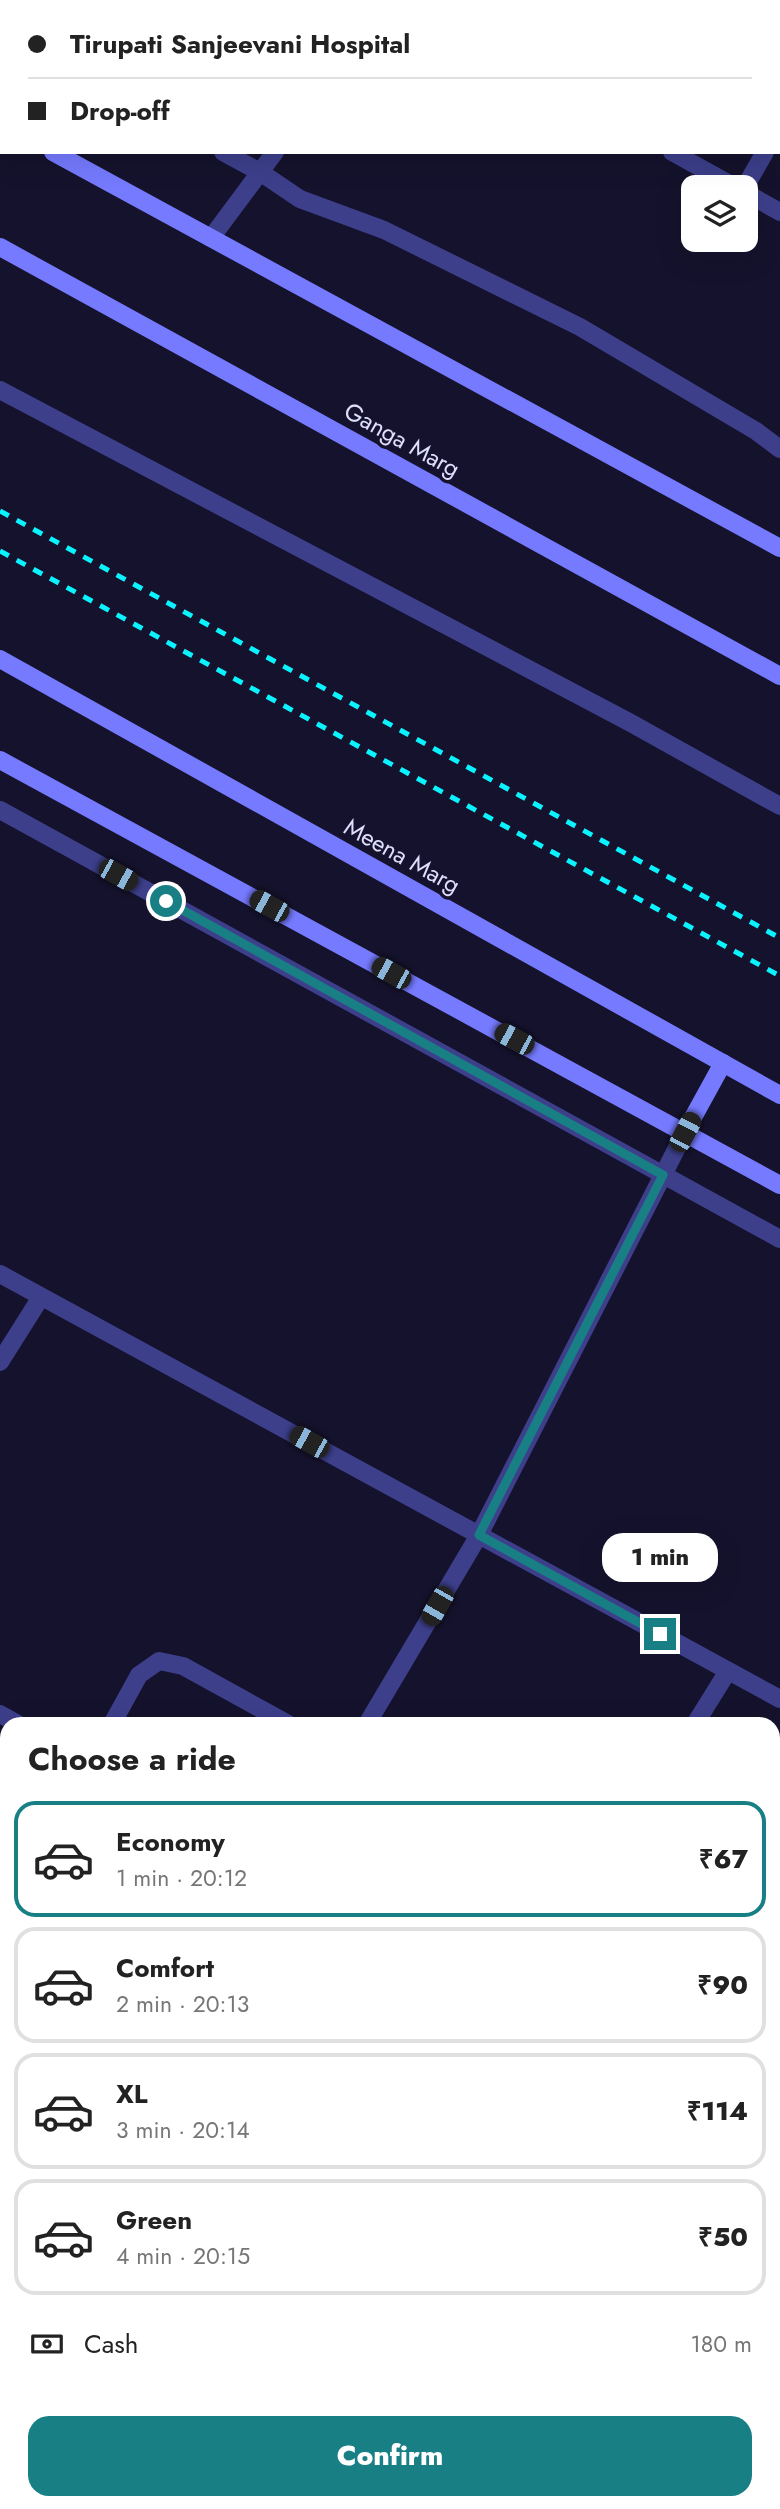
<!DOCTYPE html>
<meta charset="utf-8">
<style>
:root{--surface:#fff;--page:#f2f2f2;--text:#222;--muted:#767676;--line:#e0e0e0;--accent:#188085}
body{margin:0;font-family:Jost,sans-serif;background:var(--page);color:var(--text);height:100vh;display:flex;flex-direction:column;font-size:26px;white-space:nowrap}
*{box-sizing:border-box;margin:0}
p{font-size:23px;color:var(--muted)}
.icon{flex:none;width:38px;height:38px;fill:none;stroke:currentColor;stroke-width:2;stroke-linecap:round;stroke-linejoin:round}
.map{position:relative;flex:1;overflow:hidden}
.side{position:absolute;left:0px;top:1717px;width:780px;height:793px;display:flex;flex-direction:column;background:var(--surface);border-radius:21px 21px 0 0;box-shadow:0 7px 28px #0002}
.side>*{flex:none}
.guide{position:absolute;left:0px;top:0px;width:780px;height:154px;box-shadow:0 7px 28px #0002;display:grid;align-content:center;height:154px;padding:0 28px;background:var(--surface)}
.fabs{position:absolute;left:681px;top:175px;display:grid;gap:14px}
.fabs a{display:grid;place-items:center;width:77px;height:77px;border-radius:14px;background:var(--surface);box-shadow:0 7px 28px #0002;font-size:35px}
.end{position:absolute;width:32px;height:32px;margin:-16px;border:9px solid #188085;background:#fff;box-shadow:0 0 0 4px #fff}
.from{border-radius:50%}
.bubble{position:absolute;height:49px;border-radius:21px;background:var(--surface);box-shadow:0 7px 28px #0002;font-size:23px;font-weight:800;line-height:49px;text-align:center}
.car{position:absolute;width:21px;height:42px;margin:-21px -10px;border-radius:9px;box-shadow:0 0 5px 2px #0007;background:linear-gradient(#222 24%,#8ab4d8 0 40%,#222 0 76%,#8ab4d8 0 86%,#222 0)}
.guide b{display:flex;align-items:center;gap:24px;height:66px;font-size:26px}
.guide b+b{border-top:2px solid var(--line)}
.guide i{width:18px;height:18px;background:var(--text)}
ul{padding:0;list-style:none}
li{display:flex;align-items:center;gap:21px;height:116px;margin:0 14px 10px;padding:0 14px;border:4px solid var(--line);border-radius:21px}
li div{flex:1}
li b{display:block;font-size:26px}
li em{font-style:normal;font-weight:800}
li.on{border-color:var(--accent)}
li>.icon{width:63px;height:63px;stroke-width:1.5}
h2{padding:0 28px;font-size:32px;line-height:84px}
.pay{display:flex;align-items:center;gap:18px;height:77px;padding:0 28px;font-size:26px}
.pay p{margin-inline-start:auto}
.action{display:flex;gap:14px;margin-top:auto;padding:14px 28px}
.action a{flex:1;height:80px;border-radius:21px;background:var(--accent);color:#fff;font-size:28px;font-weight:800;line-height:80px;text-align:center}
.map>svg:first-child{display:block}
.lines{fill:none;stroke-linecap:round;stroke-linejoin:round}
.street{stroke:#3d3f8b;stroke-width:18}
.secondary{stroke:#757afe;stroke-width:18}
.rail{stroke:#0bf3fe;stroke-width:5;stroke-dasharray:10 9;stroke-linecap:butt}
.route{stroke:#188085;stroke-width:9}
.labels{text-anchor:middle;stroke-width:7;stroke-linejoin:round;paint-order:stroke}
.street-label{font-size:24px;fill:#e0deff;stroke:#15122d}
</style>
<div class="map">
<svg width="780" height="2509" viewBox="0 0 780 2509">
<rect width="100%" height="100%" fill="#15122d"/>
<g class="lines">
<g class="street">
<path d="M397,0L400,2"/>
<path d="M373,2L374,0"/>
<path d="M478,2L479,0"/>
<path d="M0,35L2,36"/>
<path d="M779,127L780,125"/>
<path d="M223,152L260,172L300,199L384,230L580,327L756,431L780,449"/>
<path d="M672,152L735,187"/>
<path d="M745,187L765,152"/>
<path d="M746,193L780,212"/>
<path d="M211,238L275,152"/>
<path d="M0,390L629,722L780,806"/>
<path d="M0,810L780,1239"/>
<path d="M0,1274L780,1699"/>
<path d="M0,1362L41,1297"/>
<path d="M0,1714L18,1724"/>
<path d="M112,1724L139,1675L159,1661L183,1666L288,1724"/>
<path d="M367,1724L479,1535L685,1132"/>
<path d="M695,1724L728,1671"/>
<path d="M774,2017L780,2020"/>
<path d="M0,2049L7,2055"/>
<path d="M0,2345L7,2333"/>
<path d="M0,2385L7,2390"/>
<path d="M175,2502L184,2509"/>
<path d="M334,2509L338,2502"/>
</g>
<g class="secondary">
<path d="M0,123L2,124"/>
<path d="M53,152L780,548"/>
<path d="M0,247L780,676"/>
<path d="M0,659L780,1095"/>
<path d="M0,760L780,1185"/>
<path d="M685,1132L723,1063"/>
</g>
<g class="rail">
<path d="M0,511L780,938"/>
<path d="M0,551L780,976"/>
</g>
</g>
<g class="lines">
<path class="route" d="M166,901L663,1175L479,1535L660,1634"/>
</g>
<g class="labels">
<g class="street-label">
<text transform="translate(402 440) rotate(29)" y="8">Ganga Marg</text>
<text transform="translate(402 856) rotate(29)" y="8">Meena Marg</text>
</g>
</g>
</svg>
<div class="fabs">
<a><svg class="icon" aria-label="layers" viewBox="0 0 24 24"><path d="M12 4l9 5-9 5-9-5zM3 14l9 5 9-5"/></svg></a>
</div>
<i class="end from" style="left:166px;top:901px"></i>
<i class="end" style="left:660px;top:1634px"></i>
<div class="bubble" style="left:602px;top:1533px;width:116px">1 min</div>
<i class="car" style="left:118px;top:875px;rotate:119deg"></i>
<i class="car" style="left:269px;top:906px;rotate:299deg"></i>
<i class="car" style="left:391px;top:973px;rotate:299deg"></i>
<i class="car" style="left:514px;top:1039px;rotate:298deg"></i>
<i class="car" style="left:685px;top:1132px;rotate:28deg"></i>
<i class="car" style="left:309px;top:1442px;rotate:299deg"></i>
<i class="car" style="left:437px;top:1606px;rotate:210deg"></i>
<div class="guide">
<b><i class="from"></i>Tirupati Sanjeevani Hospital</b>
<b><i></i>Drop-off</b>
</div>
<section class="side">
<h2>Choose a ride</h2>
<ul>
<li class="on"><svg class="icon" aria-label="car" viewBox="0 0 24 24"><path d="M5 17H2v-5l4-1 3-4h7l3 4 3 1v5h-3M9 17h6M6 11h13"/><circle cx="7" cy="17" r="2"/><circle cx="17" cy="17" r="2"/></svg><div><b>Economy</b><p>1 min · 20:12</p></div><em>₹67</em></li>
<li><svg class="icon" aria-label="car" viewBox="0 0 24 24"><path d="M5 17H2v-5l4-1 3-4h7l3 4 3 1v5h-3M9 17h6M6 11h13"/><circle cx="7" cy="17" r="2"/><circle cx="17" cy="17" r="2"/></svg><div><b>Comfort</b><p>2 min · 20:13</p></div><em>₹90</em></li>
<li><svg class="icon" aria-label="car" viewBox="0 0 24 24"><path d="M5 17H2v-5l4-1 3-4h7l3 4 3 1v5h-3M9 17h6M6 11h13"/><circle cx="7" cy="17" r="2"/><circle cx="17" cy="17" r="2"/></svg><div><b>XL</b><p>3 min · 20:14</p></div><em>₹114</em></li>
<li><svg class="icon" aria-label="car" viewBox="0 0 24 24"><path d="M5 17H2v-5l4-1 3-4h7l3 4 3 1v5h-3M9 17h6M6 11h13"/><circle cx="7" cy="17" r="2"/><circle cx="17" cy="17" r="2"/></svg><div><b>Green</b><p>4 min · 20:15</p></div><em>₹50</em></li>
</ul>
<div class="pay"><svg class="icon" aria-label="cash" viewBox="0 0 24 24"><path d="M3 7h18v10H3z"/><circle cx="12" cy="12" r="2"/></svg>Cash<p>180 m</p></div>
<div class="action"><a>Confirm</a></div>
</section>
</div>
